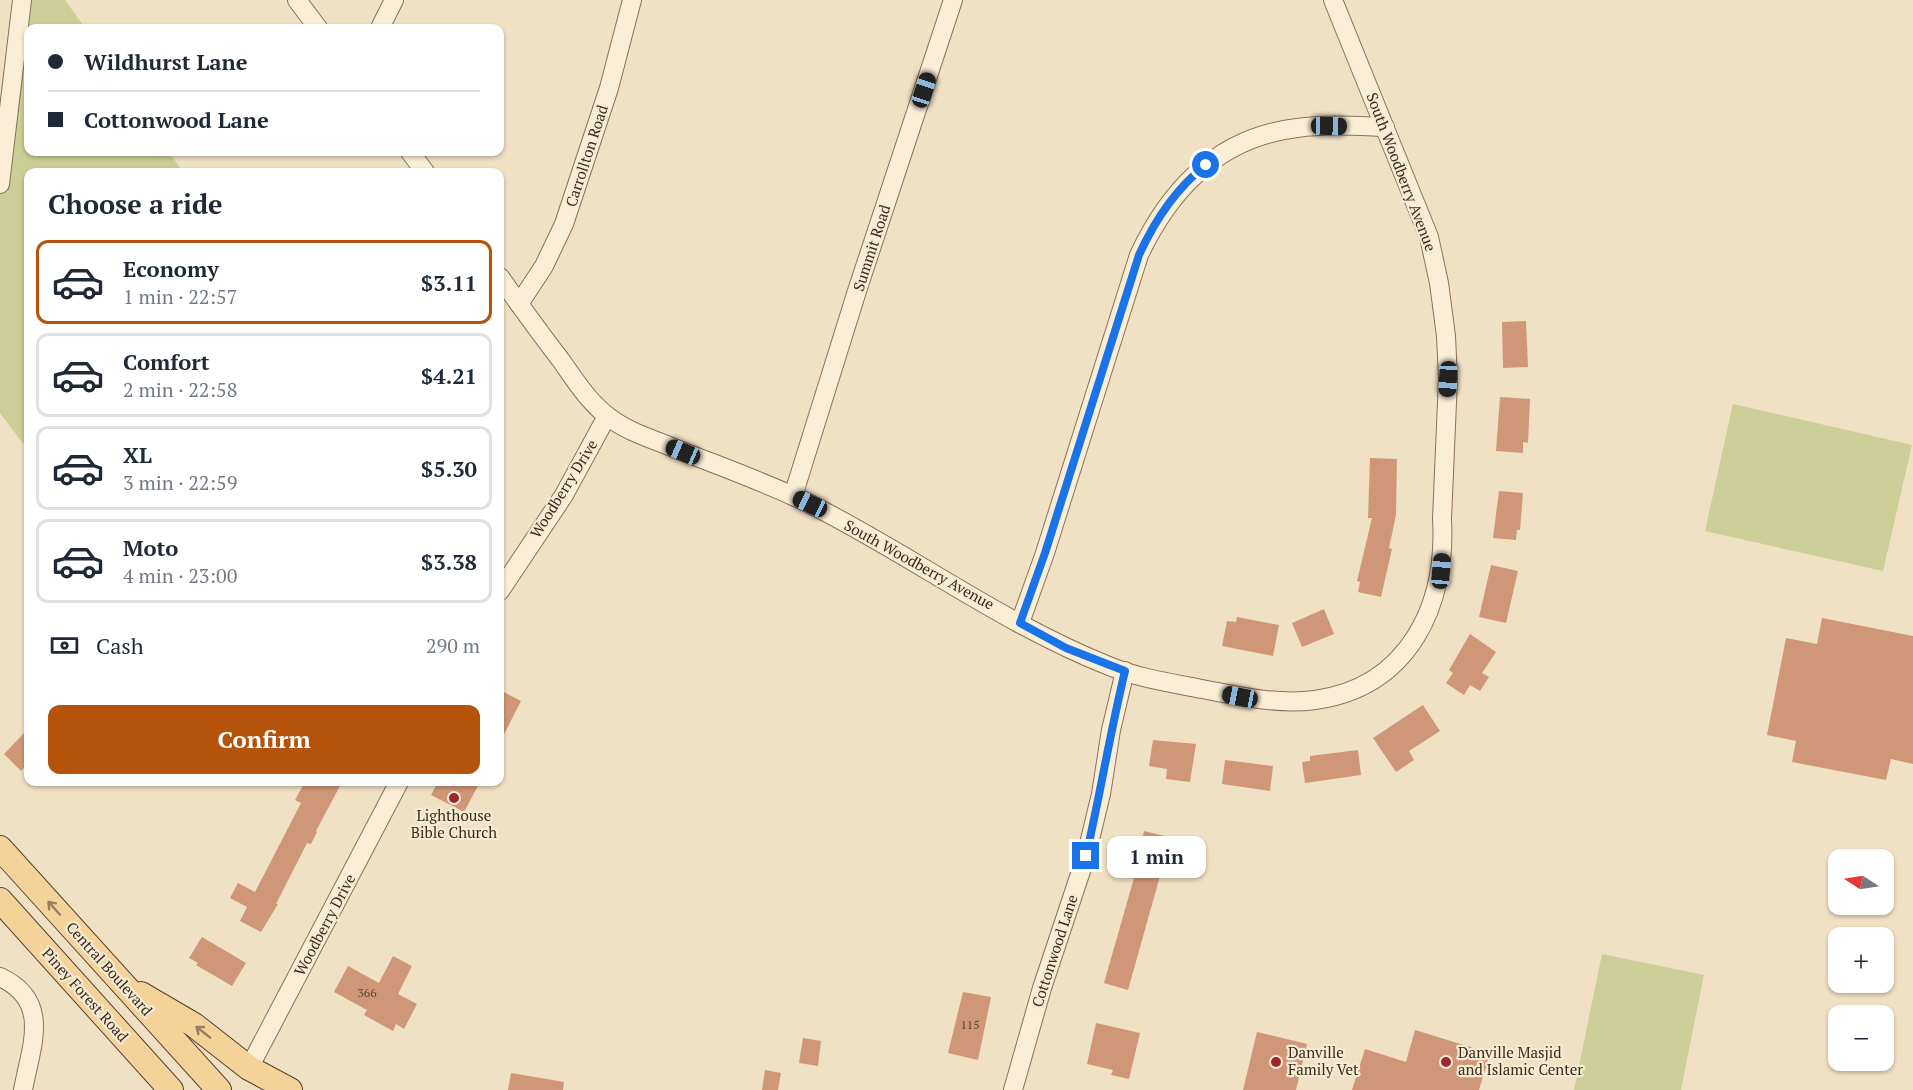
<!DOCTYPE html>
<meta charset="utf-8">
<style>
:root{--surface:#fff;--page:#f2f2f3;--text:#1f2937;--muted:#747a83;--line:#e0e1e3;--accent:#b45309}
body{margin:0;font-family:"PT Serif",serif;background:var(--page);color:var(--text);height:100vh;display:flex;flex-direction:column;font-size:22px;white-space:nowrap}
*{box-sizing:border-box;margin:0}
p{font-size:20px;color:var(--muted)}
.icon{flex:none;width:33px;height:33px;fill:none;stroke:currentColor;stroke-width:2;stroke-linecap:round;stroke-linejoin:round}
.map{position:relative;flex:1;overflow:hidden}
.side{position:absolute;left:24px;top:168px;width:480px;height:618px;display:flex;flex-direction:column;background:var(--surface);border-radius:12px;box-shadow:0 2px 4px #0004}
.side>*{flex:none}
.top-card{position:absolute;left:24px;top:24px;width:480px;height:132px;border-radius:12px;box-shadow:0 2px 4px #0004;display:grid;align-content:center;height:132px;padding:0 24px;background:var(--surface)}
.needle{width:39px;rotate:282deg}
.tools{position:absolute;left:1828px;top:849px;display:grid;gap:12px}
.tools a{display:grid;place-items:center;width:66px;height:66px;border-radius:12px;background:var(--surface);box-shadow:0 2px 4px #0004;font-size:30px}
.end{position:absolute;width:27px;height:27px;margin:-14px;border:8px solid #1a73e8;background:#fff;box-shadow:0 0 0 3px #fff}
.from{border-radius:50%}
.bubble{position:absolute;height:42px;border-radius:12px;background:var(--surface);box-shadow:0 2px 4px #0004;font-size:20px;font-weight:700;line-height:42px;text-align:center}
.car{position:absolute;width:18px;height:36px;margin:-18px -9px;border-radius:8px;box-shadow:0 0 4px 2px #0007;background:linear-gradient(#222 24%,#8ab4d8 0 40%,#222 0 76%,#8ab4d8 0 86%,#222 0)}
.top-card b{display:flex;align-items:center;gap:21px;height:57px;font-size:22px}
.top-card b+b{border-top:2px solid var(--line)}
.top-card i{width:15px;height:15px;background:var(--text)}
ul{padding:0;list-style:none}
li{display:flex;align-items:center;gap:18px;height:84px;margin:0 12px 9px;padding:0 12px;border:3px solid var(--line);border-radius:12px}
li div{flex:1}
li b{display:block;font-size:22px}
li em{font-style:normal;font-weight:700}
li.selected{border-color:var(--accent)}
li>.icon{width:54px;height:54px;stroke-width:1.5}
h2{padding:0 24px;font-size:27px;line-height:72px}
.pay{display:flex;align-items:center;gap:15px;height:66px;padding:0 24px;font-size:22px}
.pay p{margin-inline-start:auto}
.button{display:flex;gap:12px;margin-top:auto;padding:12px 24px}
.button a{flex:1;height:69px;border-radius:12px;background:var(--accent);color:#fff;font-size:24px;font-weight:700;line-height:69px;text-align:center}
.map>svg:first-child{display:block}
.green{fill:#cbce97}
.building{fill:#cf9778}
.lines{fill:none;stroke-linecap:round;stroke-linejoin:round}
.minor-casing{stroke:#8b7159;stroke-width:20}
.major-casing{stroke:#593f2e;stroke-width:26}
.minor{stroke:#faeed7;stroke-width:18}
.major{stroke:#f4d39a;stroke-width:24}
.oneway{stroke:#977e5c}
.route{stroke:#1a73e8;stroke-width:8}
.poi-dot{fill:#9c272f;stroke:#f7ebd4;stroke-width:2}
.labels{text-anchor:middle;stroke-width:4.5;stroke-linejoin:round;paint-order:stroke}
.number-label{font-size:12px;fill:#5f4534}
.street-label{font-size:15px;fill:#3a2a1e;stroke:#f7ebd4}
.poi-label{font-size:15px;fill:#3a2a1e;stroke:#f7ebd4;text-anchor:start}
</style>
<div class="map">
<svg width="1913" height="1090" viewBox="0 0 1913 1090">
<rect width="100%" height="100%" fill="#f0e0c4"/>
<g class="green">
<path d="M22,0H65L85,28H28V152H169L183,172H28V450L0,413V184Z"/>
<path d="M1733,404L1912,445L1883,571L1705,531Z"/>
<path d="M1602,954L1704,975L1681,1090H1574Z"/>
</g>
<g class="building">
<path d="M1526,321L1528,367L1503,368L1502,322Z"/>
<path d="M1500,397L1530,399L1528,443L1523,442V453L1496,451Z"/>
<path d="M1370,458L1397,459L1396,515L1389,548L1392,549L1381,597L1358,592L1360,582L1357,581L1372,518H1368Z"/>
<path d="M1499,491L1523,493L1520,530H1517L1516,540L1493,538Z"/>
<path d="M1491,565L1518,571L1506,623L1479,617Z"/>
<path d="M1324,609L1334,634L1302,647L1292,623Z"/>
<path d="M1237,617L1279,625L1273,656L1222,646L1227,621L1236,622Z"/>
<path d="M1822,618L1913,636V764L1891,759L1886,780L1792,762L1796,741L1767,735L1786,638L1817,644Z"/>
<path d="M1470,634L1496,652L1482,673L1489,677L1480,691L1470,685L1464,695L1446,683L1453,673L1449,670Z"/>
<path d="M500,690L521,701L500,742Z"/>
<path d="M1423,705L1440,731L1409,751L1414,760L1396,772L1373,738Z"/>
<path d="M28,729V763L21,771L4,754Z"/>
<path d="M1153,740L1196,744L1190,782L1166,779L1167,769L1149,766Z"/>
<path d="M1358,750L1361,775L1305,783L1302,762L1310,761V756Z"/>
<path d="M1225,760L1273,766L1270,791L1222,784Z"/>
<path d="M305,782H342L316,831L317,832L311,844L307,843L276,904H278L261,932L240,921L247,907L230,898L238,883L255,892L301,803L295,800Z"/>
<path d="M438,782H480L464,812L431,795Z"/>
<path d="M1144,831L1169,837L1160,876L1128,990L1104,983L1136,871Z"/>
<path d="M202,937L246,963L232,986L196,965L198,963L189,958Z"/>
<path d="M393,956L412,966L398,994L417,1004L404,1029L396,1024L393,1031L364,1015L367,1010L334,992L348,966L379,983Z"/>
<path d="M963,992L991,997L978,1060L948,1053Z"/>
<path d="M1096,1023L1140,1033L1129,1079L1111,1075L1113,1070L1087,1064Z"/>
<path d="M1415,1030L1490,1053L1479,1090H1352L1365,1049L1406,1062Z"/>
<path d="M1257,1032L1307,1044L1296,1090H1243Z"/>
<path d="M803,1038L821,1041L818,1066L799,1063Z"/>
<path d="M765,1070L781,1073L778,1090H762Z"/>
<path d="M511,1073L564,1082L563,1090H508Z"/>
</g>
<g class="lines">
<g class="minor-casing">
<g id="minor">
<path d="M297,0L318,28"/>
<path d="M380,28L394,0"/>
<path d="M410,152L425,172"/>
<path d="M0,184L22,0"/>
<path d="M500,277C519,304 539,332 560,359C575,380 589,403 610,418C627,431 649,438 669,446C716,465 763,481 808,503C910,554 1003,624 1109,666C1138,678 1171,683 1202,689C1238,696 1278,705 1315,700C1409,687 1447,605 1442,519L1448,379L1446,336L1439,283L1429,237L1333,0"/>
<path d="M519,304L544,266L564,224L609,88L632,0"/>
<path d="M793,496L857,291L953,0"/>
<path d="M500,591L564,495L607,416"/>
<path d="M1020,623L1045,553L1139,255C1171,187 1220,137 1297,128C1326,124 1356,126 1385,127"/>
<path d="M0,977C52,1001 31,1046 23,1090"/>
<path d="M249,1068L399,782"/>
<path d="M1013,1090L1042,988L1086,856L1101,794L1111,730L1125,671"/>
</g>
</g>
<g class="major-casing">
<g id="major">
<path d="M0,848L219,1090"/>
<path d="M0,900L171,1090"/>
<path d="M141,994L194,1025L249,1068L290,1090"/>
</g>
</g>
<use href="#minor" class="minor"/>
<use href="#major" class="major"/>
</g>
<defs><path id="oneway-shaft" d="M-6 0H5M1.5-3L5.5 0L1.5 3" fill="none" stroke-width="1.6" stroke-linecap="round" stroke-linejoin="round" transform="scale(1.5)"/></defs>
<g class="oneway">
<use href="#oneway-shaft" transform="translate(54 908) rotate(-132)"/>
<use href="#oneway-shaft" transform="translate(203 1032) rotate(-142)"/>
</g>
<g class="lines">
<path class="route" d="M1086,856C1100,795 1110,733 1125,671L1066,648L1020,623L1045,553L1139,255C1155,220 1175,189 1206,165"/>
</g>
<g class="poi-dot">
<circle cx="454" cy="798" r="6"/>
<circle cx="1276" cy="1062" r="6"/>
<circle cx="1446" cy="1062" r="6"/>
</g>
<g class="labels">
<g class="number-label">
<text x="367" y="997">366</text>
<text x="970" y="1029">115</text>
</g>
<g class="street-label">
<text transform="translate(587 156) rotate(-72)" y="5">Carrollton Road</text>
<text transform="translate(1401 172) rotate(69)" y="5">South Woodberry Avenue</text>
<text transform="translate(872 248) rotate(-72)" y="5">Summit Road</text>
<text transform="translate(564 489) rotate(-58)" y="5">Woodberry Drive</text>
<text transform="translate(919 565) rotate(29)" y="5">South Woodberry Avenue</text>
<text transform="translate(325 925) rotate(-62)" y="5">Woodberry Drive</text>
<text transform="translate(1055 951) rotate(-72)" y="5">Cottonwood Lane</text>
<text transform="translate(109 969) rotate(48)" y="5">Central Boulevard</text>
<text transform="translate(85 995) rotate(48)" y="5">Piney Forest Road</text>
</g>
<g class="poi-label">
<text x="454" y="821" text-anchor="middle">Lighthouse<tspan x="454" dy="17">Bible Church</tspan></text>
<text x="1288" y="1058">Danville<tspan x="1288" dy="17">Family Vet</tspan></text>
<text x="1458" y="1058">Danville Masjid<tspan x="1458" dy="17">and Islamic Center</tspan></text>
</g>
</g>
</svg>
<div class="tools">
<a><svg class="needle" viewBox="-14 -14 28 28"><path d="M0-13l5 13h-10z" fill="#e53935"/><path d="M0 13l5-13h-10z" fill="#747a83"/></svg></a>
<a>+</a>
<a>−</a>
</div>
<i class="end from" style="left:1206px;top:165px"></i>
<i class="end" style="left:1086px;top:856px"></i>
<div class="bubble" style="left:1107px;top:836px;width:99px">1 min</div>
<i class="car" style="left:924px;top:90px;rotate:18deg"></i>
<i class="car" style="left:1329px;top:126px;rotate:91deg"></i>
<i class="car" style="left:1448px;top:379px;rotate:183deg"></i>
<i class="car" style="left:683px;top:452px;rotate:293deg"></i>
<i class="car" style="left:810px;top:504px;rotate:295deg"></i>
<i class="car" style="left:1441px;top:571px;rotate:5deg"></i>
<i class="car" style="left:1240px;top:697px;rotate:281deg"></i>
<div class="top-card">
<b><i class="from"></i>Wildhurst Lane</b>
<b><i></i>Cottonwood Lane</b>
</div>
<section class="side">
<h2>Choose a ride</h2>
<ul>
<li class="selected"><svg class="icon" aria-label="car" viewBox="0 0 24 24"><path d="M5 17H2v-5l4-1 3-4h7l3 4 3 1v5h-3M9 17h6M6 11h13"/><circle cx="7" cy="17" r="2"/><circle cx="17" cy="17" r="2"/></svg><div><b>Economy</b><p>1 min · 22:57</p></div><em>$3.11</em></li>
<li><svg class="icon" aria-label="car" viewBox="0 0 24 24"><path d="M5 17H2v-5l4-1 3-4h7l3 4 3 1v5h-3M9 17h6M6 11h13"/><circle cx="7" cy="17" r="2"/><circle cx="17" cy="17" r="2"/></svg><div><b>Comfort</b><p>2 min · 22:58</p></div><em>$4.21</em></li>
<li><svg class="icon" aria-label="car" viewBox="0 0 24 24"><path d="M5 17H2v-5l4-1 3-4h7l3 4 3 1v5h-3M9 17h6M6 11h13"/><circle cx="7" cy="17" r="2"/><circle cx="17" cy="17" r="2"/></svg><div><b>XL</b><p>3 min · 22:59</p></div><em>$5.30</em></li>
<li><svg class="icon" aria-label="car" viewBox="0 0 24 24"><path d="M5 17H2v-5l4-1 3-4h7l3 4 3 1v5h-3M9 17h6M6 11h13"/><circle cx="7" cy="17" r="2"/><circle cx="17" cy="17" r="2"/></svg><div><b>Moto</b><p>4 min · 23:00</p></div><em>$3.38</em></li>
</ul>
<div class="pay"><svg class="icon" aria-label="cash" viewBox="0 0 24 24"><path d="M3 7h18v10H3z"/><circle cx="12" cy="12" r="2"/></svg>Cash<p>290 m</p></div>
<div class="button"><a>Confirm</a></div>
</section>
</div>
